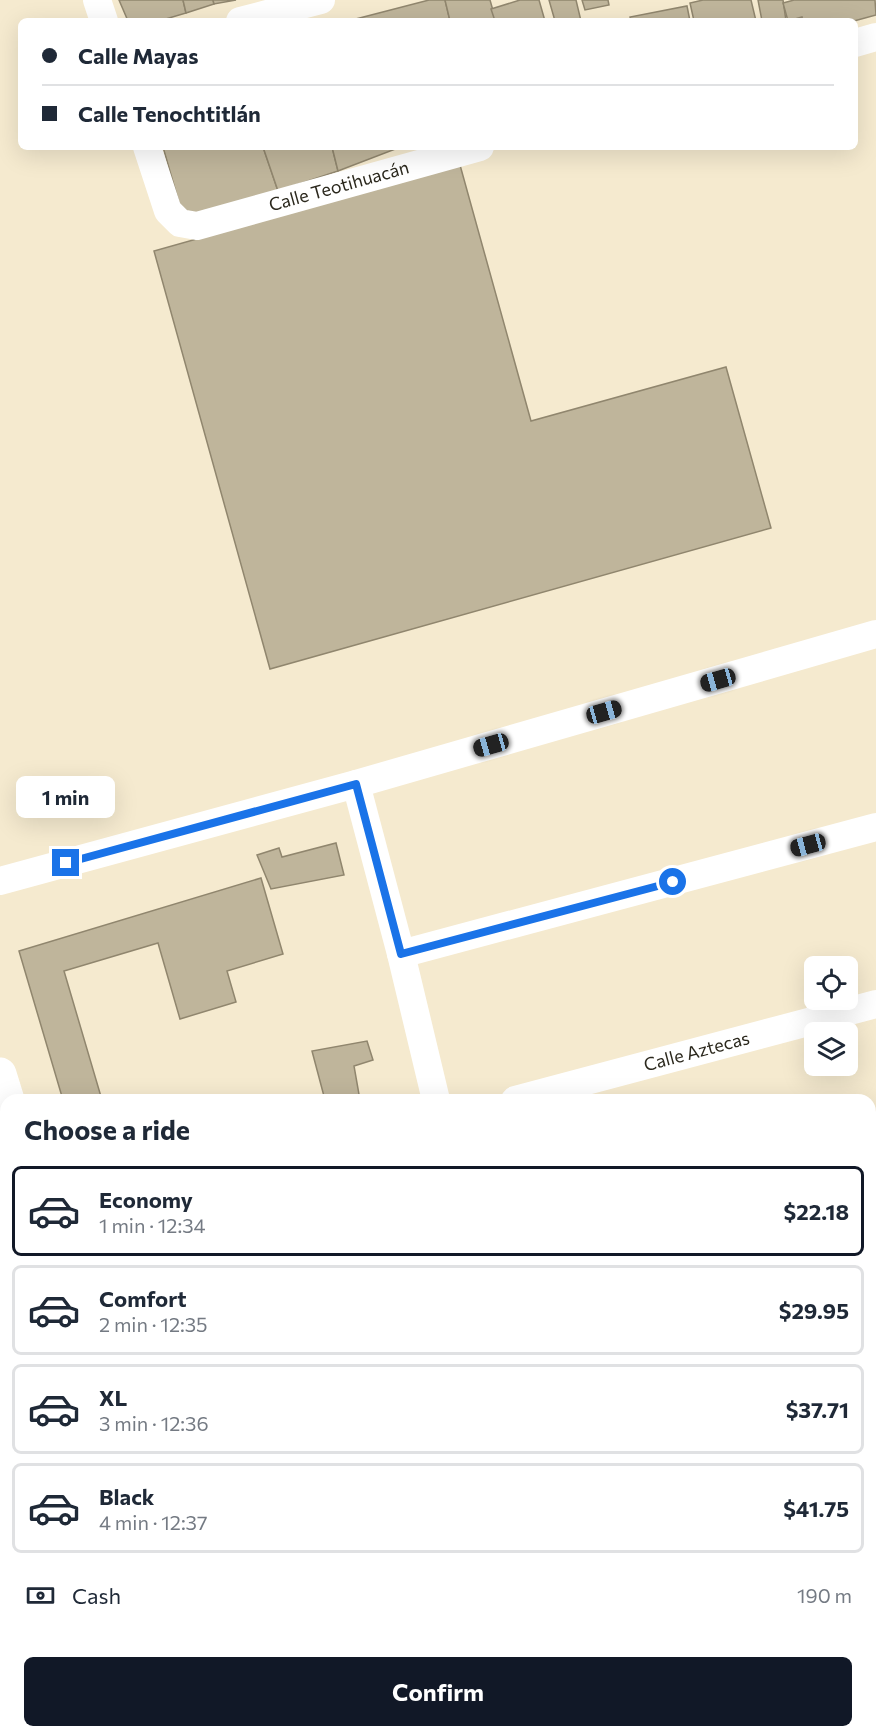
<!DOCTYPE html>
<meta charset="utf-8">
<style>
:root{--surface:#fff;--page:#f6f6f7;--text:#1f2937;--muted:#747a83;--line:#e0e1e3;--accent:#111827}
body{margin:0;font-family:Commissioner,sans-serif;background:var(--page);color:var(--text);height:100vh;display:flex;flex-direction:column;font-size:22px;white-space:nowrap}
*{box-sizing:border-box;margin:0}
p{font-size:20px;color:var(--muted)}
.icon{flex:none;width:33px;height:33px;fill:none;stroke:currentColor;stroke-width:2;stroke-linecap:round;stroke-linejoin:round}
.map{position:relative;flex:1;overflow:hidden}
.sheet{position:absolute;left:0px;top:1094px;width:876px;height:644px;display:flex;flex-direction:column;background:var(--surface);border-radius:18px 18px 0 0;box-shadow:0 6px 24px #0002}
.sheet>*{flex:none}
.guide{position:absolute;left:18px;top:18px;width:840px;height:132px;border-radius:9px;box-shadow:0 6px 24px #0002;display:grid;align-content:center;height:132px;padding:0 24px;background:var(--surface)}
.fabs{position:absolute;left:804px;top:956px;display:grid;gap:12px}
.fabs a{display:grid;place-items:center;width:54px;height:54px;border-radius:9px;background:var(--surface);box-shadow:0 6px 24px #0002;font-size:30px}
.end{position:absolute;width:27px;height:27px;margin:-14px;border:8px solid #1a73e8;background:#fff;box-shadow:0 0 0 3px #fff}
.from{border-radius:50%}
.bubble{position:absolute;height:42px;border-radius:9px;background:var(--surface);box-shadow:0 6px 24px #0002;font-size:20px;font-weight:700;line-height:42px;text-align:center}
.car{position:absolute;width:18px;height:36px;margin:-18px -9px;border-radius:8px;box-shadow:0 0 4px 2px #0007;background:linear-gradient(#222 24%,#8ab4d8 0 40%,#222 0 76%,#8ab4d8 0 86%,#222 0)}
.guide b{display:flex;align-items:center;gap:21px;height:57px;font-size:22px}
.guide b+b{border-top:2px solid var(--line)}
.guide i{width:15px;height:15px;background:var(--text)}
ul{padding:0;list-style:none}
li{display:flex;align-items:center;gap:18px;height:90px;margin:0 12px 9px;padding:0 12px;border:3px solid var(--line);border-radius:9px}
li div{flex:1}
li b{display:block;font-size:22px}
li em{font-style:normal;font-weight:700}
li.selected{border-color:var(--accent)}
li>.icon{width:54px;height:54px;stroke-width:1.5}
h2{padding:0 24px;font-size:27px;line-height:72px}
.pay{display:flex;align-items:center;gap:15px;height:66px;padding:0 24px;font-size:22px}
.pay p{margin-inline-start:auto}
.action{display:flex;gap:12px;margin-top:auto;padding:12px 24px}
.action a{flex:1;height:69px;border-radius:9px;background:var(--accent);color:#fff;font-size:24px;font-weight:700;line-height:69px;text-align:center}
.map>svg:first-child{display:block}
.commercial{fill:#e9dbef}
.building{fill:#bfb59b;stroke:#90866e;stroke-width:1.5}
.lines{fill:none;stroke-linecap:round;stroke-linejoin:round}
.lane{stroke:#fff;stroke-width:15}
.street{stroke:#fff;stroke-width:28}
.secondary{stroke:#fff;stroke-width:33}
.primary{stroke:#fff;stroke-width:33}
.route{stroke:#1a73e8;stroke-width:8}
.labels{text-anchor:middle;stroke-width:5;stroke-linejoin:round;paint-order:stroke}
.street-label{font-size:18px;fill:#2b281d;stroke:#f5eacf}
</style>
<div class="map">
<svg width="876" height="1736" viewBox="0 0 876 1736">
<rect width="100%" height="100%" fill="#f5eacf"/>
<path class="commercial" d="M876,1625V1736H353L376,1731H870V1626Z"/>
<g class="building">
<path d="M119,0H183L186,13L159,21H128Z"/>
<path d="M183,0H213L214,4L186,13Z"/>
<path d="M213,0H236L214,4Z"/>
<path d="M429,0H445L450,21H348Z"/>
<path d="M445,0H490L496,21H450Z"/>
<path d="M520,0H539L545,21H495L491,9Z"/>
<path d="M549,0H576L581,21H555Z"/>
<path d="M582,0H608L609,5L585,10Z"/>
<path d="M703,0H751L756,21H694L690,3Z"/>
<path d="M758,0H783L786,21H762Z"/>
<path d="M794,0H875L876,15L854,21H803L802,17L788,21L783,3Z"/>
<path d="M687,6L690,21H631L630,17Z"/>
<path d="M163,147H263L278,191L183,217Z"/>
<path d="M263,147H332L338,171L278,191Z"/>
<path d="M332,147H398V148L338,171Z"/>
<path d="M460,165L531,421L726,367L771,528L270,669L154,251Z"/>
<path d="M336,843L344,875L271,889L257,855L279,848L282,857Z"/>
<path d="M261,878L283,954L227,971L236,1002L180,1019L158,943L64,971L102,1100H63L19,951Z"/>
<path d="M367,1041L373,1060L354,1066L360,1100H325L312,1051Z"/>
<path d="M6,1595V1652L0,1653V1596Z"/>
<path d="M6,1721V1731H52L54,1736H0V1723Z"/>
</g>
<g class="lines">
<g class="lane">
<path d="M834,1731L851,1736"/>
<path d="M730,1736L758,1731"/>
</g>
<g class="street">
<path d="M97,0L104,21"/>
<path d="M240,21L321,0"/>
<path d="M855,43L876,37"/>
<path id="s1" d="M147,147L168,211L180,223L197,226L480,147"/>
<path d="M356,784L401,954L436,1100"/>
<path d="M0,881L356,784L876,634"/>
<path d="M401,954L876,827"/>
<path id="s2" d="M515,1100L876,1004"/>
<path d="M870,1186L876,1185"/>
<path d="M870,1372L876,1371"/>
<path d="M870,1579L876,1578"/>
</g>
<path class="secondary" d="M0,1541L6,1540"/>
<g class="primary">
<path d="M0,1074L8,1100"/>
<path d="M0,1272L6,1292"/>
<path d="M145,1731L147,1736"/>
<path d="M202,1731L204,1736"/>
</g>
</g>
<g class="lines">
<path class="route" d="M66,863L356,784L401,954L673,882"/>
</g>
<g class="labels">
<g class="street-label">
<text dy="6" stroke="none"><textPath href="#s1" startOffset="249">Calle Teotihuacán</textPath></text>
<text dy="6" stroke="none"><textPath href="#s2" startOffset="188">Calle Aztecas</textPath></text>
</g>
</g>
</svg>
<div class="fabs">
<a><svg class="icon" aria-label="locate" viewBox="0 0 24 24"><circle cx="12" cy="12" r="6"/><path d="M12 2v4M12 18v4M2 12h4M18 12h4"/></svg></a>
<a><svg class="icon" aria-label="layers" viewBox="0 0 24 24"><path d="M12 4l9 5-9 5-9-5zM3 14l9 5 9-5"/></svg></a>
</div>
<i class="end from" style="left:673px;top:882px"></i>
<i class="end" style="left:66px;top:863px"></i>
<div class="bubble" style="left:16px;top:776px;width:99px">1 min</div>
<i class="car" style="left:718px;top:680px;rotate:254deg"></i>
<i class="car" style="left:604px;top:712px;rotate:74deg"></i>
<i class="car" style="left:491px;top:745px;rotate:254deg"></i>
<i class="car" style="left:808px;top:845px;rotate:255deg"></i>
<div class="guide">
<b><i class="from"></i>Calle Mayas</b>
<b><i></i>Calle Tenochtitlán</b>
</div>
<section class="sheet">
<h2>Choose a ride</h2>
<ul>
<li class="selected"><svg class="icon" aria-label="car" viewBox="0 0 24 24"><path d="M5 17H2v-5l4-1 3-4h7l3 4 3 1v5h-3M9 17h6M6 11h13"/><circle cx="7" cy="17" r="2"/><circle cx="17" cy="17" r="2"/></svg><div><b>Economy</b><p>1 min · 12:34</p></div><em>$22.18</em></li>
<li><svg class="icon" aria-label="car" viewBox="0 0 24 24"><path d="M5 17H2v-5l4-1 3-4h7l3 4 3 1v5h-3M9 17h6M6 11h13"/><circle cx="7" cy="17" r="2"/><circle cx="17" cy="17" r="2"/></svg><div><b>Comfort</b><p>2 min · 12:35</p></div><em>$29.95</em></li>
<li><svg class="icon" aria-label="car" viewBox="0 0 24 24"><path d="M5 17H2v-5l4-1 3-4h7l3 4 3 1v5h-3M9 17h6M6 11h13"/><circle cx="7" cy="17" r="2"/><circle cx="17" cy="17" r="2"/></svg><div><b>XL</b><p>3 min · 12:36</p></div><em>$37.71</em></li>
<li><svg class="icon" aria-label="car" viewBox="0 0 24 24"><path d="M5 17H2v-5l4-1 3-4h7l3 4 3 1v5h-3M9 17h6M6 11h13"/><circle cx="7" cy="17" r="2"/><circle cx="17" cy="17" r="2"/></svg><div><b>Black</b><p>4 min · 12:37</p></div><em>$41.75</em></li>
</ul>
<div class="pay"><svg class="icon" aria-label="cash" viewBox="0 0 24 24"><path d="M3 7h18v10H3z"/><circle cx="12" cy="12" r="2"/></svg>Cash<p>190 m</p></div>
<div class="action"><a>Confirm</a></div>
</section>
</div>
